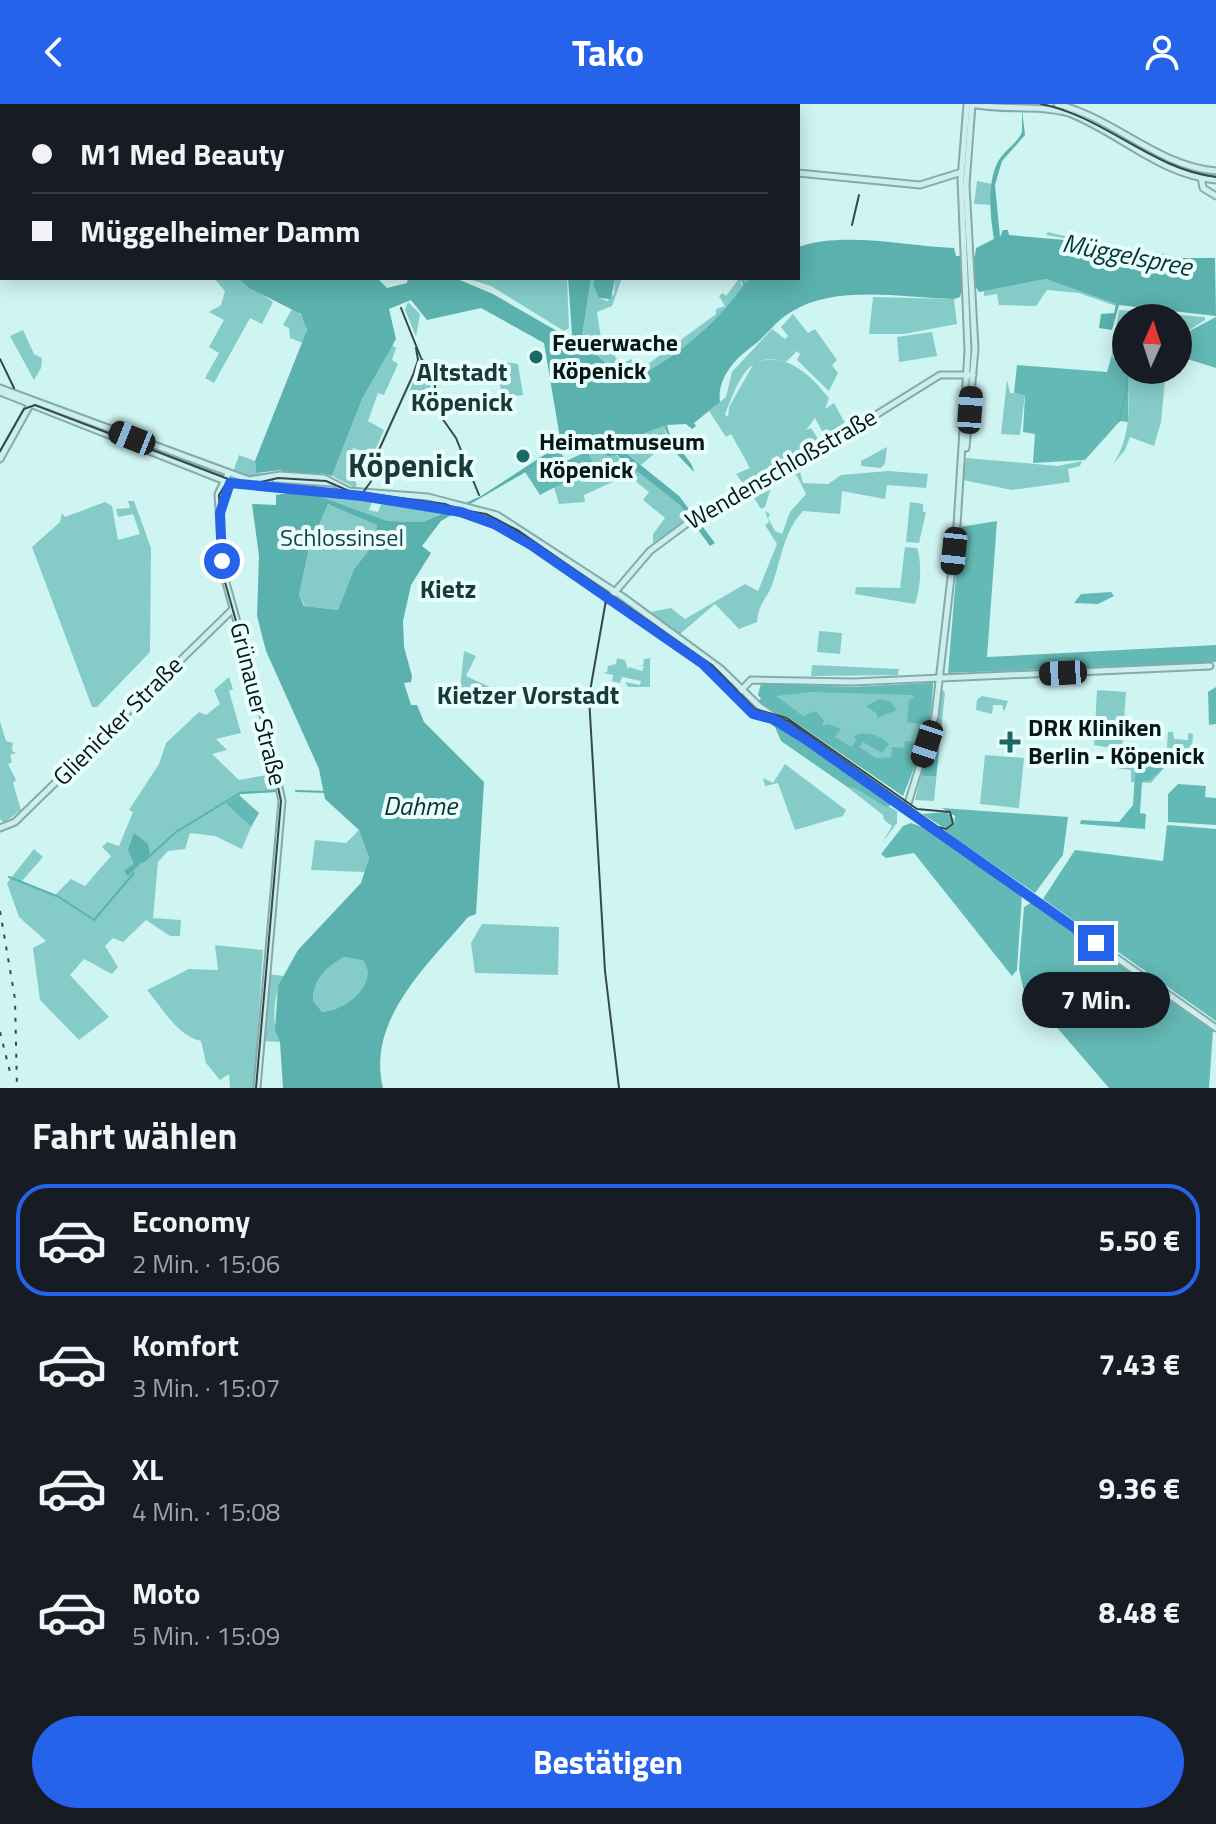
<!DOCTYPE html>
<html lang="de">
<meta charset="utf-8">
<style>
:root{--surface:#171b24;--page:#242831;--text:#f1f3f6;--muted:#9ea1a6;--line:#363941;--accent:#2563eb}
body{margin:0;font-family:"Titillium Web",sans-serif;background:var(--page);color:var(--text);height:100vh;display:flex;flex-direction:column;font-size:30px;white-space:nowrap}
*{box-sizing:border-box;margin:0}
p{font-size:26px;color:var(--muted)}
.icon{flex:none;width:44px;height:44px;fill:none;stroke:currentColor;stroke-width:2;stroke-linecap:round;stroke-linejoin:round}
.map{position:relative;height:984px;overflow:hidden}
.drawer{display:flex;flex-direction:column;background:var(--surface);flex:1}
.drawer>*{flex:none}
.guide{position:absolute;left:0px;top:0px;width:800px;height:176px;box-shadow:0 4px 20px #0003;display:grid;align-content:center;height:176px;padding:0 32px;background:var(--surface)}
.needle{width:52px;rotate:3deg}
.buttons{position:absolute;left:1112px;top:200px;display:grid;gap:16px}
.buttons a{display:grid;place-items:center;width:80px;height:80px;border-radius:50%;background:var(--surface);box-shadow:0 4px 20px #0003;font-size:40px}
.end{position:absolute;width:36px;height:36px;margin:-18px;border:10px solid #2563eb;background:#fff;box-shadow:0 0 0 4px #fff}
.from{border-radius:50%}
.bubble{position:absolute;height:56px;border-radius:28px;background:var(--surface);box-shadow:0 4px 20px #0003;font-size:26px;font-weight:700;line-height:56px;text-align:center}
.car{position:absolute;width:24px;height:48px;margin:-24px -12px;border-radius:10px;box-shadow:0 0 6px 2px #0007;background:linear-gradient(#222 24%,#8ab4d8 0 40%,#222 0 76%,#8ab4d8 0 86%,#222 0)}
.guide b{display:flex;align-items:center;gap:28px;height:76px;font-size:30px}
.guide b+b{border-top:2px solid var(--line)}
.guide i{width:20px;height:20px;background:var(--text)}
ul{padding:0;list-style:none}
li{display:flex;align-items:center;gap:24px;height:112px;margin:0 16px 12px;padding:0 16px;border:4px solid transparent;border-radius:32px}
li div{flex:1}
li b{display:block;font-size:30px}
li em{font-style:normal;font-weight:700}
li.active{border-color:var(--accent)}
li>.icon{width:72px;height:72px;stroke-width:1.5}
h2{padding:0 32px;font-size:36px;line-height:96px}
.button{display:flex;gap:16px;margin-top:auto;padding:16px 32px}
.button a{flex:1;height:92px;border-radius:48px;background:var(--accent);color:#fff;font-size:32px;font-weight:700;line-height:92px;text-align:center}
header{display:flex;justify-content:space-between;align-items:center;height:104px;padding:0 32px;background:var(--accent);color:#fff;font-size:36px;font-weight:700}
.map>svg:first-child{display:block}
.green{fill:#85ccc9}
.forest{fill:#63b9b5}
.water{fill:#5ab1ad;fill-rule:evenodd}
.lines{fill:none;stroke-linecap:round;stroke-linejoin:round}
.stream{stroke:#5ab1ad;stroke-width:2}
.secondary-casing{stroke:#86aaa8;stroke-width:9}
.secondary{stroke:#caefee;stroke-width:5}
.tram{stroke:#354948;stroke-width:2}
.rail{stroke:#354948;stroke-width:2;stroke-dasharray:4 8;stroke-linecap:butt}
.route{stroke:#2563eb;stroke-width:10}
.poi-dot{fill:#1b6865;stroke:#e8fffd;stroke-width:3}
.labels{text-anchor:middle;stroke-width:8;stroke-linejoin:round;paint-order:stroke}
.poi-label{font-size:24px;font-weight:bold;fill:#081615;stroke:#e8fffd;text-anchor:start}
.street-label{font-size:24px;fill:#081615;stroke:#e8fffd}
.park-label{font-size:24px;fill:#163f3d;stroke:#e8fffd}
.water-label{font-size:26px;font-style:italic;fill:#083432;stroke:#e8fffd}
.neighbourhood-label{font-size:26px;font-weight:bold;fill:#183a39;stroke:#e8fffd}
.district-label{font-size:32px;font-weight:bold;fill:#183a39;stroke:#e8fffd}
</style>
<header><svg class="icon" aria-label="back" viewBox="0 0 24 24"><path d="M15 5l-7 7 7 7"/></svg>Tako<svg class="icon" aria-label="person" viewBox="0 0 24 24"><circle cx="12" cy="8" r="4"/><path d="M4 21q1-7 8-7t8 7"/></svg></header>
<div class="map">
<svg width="1216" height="984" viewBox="0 0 1216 984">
<rect width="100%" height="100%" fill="#cff5f2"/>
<g class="green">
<path d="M977,77L993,80L992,101L974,100Z"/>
<path d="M1048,128L1129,148L1143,144L1144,147L1128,150L1098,140L1046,131Z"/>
<path d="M214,174H238L273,198L262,220L250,214L214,279L205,274L219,249L209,243L224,216L209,208L221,201L225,187Z"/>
<path d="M466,174H567L569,224L564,227L491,182Z"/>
<path d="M591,174H595L593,181L599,194L607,197L614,190L615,174H622L612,202L597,208L601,235L621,260L632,255L640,266L716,210V205L725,202L719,192L723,189L726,192L738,176L752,174L745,179L740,178L743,182C717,218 675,256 633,274C610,268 597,250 582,233Z"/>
<path d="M1046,175L1117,200L1116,202L1079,189L1047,186L1036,202L999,201L997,190L984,192V187Z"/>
<path d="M873,193L954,195L957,220L904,230H869Z"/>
<path d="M408,198L420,210L416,232L405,206Z"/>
<path d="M292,205C307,212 310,225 303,239L290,234L289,224L283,221Z"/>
<path d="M1119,206L1205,213V216L1178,233V214H1126V255L1111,254Z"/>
<path d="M793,210L808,229L815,225L837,256L832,261L838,269L829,287L797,256L800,250L797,247L786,258C747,246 739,277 725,310L728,313L729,303L754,259C787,247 810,271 829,294L825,305L834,299L846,321L826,334L815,314L806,326L811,324L820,338L743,379L736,370L750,364L731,330L726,333L709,307L726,293L732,268L772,225L785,235L788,232L781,223Z"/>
<path d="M23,226L34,250L42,254L41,264L34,276L10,232Z"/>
<path d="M932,228L937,252L899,258L897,233Z"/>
<path d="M392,241L396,244L392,256L398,260L384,291L378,289L368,317L384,326L373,351L353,344L351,349L356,358L350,371L357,380L355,384L332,372L362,295Z"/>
<path d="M499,257L518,260L523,291L501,294Z"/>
<path d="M423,263L431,276L429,299L408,291L418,265Z"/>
<path d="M1129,266H1166L1161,318L1154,342L1130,333L1125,346L1111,363C1132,335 1129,299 1129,266Z"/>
<path d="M1007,276L1010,289L1025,290L1020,331L1001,330Z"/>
<path d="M664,322L668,338L641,361L627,350L629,335Z"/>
<path d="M596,343C606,350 611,348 619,353C639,362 678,395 690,413L653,439V430L665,414L643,396L649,388L628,371L584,391L585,398L559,400L553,380L595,361L588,347Z"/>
<path d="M887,343L885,359L881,364L861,362V357Z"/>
<path d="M239,351L255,357L256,369L286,368L252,374L233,368Z"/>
<path d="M966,354L1058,362L1082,357L1080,362L1068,365L1070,378L1012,386L963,376Z"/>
<path d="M799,364L803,379L828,380L841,371L888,367L928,370L926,384L887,381L885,395L842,387L840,410L803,407C784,428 782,452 773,478C767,497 760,494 757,518L739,525L715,500L680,530L653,512L650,508L671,504L685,515L745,480L758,487L777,440L765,421L769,418L765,407L770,410L768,414L775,427L782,430L790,408L806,390L797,372L788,368Z"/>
<path d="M773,377L765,403L761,405L750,388Z"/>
<path d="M316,391L372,398L369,406L378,408L381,400L442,409L423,418L388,417Z"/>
<path d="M128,397H134L151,444L150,548L97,603H92L32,443L60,418L62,409L65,413L105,398L112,402L118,436L140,430L133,410L118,413L116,405L130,404Z"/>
<path d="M910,398L923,400V408H926L919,439L906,438Z"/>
<path d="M331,400L377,421L370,445L354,465L338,506L305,502L299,491L310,440L326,401Z"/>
<path d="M905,443L917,444C922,457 921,485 915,500L855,490L856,483L900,484Z"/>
<path d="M622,496L700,552L698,554L624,502Z"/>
<path d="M819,527L842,529L840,550L817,548Z"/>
<path d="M464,547L476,552L466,572L490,583L489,596L463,592L460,585Z"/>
<path d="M617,554L625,556L628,566L629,563L642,567L644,562L639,561H643L644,555L652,554L650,555V583H628L625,578L640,581L641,577L622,573L620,579L612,577L613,571L603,569L607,568L608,562L616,560Z"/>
<path d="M812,561L899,565L898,571L811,572Z"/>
<path d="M229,573L233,585L229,587L241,629L216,635L227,646L212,650L239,676L273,670L276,688L241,690L227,699L251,723L242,745L215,732L190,729L185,745L168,747L158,758L153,814L181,816L180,832H170L146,816L123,838L113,834L105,842L118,863L112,870L84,855L70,871L109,913L79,936L40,896L33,844L46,837L19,813L7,779L34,745L43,753L22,777L55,791L71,775L85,782L111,752L102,743L107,738L119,742L133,708L129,706L159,660L166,639L199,608L206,611L220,600L214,586Z"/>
<path d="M933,579L932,608L903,692L788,613L772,609L759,599L761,594L758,591L761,580L854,583Z"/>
<path d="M942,586L945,588L934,697L915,696Z"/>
<path d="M1097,586L1126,588L1122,646L1094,641Z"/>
<path d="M982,592L1008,597L1004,608L1002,601H993L992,610L976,606L977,596Z"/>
<path d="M0,617L6,637L13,639L12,647L16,649L10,651L12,658L8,660L16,676L13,679L21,706L4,719L0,715Z"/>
<path d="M1168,628H1173L1174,635L1188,636V629L1193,630L1191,660L1166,658Z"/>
<path d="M985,651L1024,654L1019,704L980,700Z"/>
<path d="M1117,654L1164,658L1165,663L1151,679L1131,678V666L1116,664Z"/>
<path d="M785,660L846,706L843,712L795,726L778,679L765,682L763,674L773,679Z"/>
<path d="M846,682H853L897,707V719L882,739L892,722L884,716L883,711Z"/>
<path d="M359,726L369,754L365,768L311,766L315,736L346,739Z"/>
<path d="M482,820L559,823L558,871L475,869L471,839Z"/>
<path d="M215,841L263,846L254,984H230L229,970L220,976L206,959L201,937C177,932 162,903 147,886L189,865L218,866Z"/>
<path d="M344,853L363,855C380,879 345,907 321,908L313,897C313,876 326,863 344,853Z"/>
<path d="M268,870L284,872C273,891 271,918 280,938L262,937Z"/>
</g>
<g class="forest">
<path d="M1216,213V264L1178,252V233Z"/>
<path d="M1111,254L1126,255V266H1129L1128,318L1120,317L1085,356L1033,359L1035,330L1023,328L1025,291L1014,289L1017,261L1107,268Z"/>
<path d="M559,346L566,357L588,347L595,362L540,391L525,368Z"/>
<path d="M997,417L987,553L1216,541V558L948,569L960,423Z"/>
<path d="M1111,488L1114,492L1098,500L1074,499L1081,490Z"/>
<path d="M933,579L929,621L907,618L909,596L914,593L911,591L811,588L776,592L803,612L816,607L824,617L822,622L829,620L841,625L835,633L851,643L856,637L854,632C866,626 880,632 889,640L882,649L863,638L859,643L876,654L891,653L892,643L904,644L905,637L924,639L903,692L788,613L772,609L759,599L761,594L758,591L761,580L854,583Z"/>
<path d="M1216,583V620L1209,621L1208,588Z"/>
<path d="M879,595L890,597L897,606L877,614V610L866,602Z"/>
<path d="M762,615C792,618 864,682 891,701L886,703L857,685L846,682L781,637L775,623Z"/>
<path d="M930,642L939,643L936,672H922Z"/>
<path d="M1136,657L1162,660L1163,664L1150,676L1142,678L1140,709L1146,710L1145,725L1080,720L1081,716L1119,718L1133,701Z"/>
<path d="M1178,680L1206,682L1205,693L1216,694V721L1168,718V690Z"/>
<path d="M239,691L259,709L251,723L226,699Z"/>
<path d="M942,704L1068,713L1063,751L1035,789L944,727L954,721L955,712Z"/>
<path d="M947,708L954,716L951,722L944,724L922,710Z"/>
<path d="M911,719L931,726L1022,790L1017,866L1012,872L914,749L886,754L881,750L903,722Z"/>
<path d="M1167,721L1216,725V917L1043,795L1075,746L1163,757Z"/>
<path d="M1032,798L1213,926L1209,984H1109L1023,884L1019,865L1024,803Z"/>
</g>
<g class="water">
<path d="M1022,6L1025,31L1002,57L995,81L1000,133L1003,126H1008L1009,131L1076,137L1129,151L1154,148L1183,154H1215L1216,212L1119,201L1112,226L1099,224L1101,210L1114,209L1116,200L1046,175L979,188L974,180L963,181L960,193L954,195C901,194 837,180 791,208C774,218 765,234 750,244C734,256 717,275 720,298L694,319L696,322L692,325L686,320L667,321C671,343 692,353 694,368L674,347L664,322L629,335L627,350L679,392L715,439L710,442L680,401L617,351L608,352L579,337L441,417L422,442L431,449L411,481L403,517L404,543L412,572L411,578L404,579L411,601H417L424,618L484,678L476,810L468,813C429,860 366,915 383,984H283L280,938L275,926L278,882L298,846L361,779L369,754L359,726L325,695L319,665L266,547L257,512L259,452L252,400L276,401V391L289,389V371L281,366L256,369L255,357L307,226L301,210L249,184L238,174H377L387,184L407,179L408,174H455L493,190L569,234L572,230L568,174H591L582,233C597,250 610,269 633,274C675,256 717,218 743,182L742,175L745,179L752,174H798V143C845,127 905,142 954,144L956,152H975L976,144L994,135C990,112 986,73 1001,53C1008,44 1017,39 1022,28ZM411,196L427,216L481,204L544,239L561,340L481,392L423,418L388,417L316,391L321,369L332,372L362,295L396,235L389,205ZM328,400L377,421L370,445L354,465L338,506L304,502L299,491L310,440ZM344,853L363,856C380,879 345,907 322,908L313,897C313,876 326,863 344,853Z"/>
<path d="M595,174H615L611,195L599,194L593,181Z"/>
<path d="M134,729L148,740L150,750L128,772L124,767L134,760L128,746Z"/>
</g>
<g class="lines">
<g class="stream">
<path d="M480,2L481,0"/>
<path d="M1119,317L1127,285V266"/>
<path d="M296,687L327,688"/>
<path d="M143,758L176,728L240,689L276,687"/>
<path d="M9,773L59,793L94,816L134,769"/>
</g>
<g class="secondary-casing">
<g id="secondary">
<path d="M269,0L270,2"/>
<path d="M277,0L278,2"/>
<path d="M519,0L524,2"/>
<path d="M971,0C1004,7 1037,0 1069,9C1120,29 1160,71 1216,76"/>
<path d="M1057,0C1114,14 1157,62 1216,67"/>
<path d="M376,2L378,0"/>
<path d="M384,2L385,0"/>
<path d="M798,69L920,81L962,68"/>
<path d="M1201,73L1203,84L1216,92"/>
<path d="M0,284L249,376L280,371L324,374L349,387L428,393L497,411L623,493L721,565L759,602L1216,924"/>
<path d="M0,288L230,379L362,392L455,407L494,420L525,437L703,560L753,610L774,616"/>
<path d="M966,344L975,245L966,81L972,0"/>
<path d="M0,355L31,299"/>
<path d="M228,370L218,390L223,468L265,618L282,697L257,984"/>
<path d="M275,375L332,379"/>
<path d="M221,404L230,379"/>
<path d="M608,496L650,447L708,404L802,357L940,271H973"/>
<path d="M735,593L751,576L853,578L1210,562"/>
<path d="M906,706L935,612L957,421L968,247L961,75L967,0"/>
<path d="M0,724L15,718L233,505"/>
</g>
</g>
<use href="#secondary" class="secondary"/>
<g class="tram">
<path d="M272,0L273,2"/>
<path d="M1041,0C1104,12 1151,65 1216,73"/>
<path d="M852,121L859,91"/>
<path d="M401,204L421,254L434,272L437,307L456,334L479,391"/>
<path d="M0,255L14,284"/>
<path d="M0,347L24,305L35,301L236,378"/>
<path d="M364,387L372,376L373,359L413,271L418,256L416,244"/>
<path d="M601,484L606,496L589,593L605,867L619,984"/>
<path d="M256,984L281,697L263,613L223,471L219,391L227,378L257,379L278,374L326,377L349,387L445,400C472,411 498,416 524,432L708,560L755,606L788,617L938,723L946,725L953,720L950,708L917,705L787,614L755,605L712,561L519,427L486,410L463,406"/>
</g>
<g class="rail">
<path d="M0,807L15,895L17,984"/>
<path d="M0,928L10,968"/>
</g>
</g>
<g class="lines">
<path class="route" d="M222,457L220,409L230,379L362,392L461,408L494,420L531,441L703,560L753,610L773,615L805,635L1096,839"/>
</g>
<g class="poi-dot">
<circle cx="536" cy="253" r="8"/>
<circle cx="523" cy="352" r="8"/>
<path d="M1006 626h8v8h8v8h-8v8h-8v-8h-8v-8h8z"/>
</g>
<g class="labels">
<g class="poi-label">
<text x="552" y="247">Feuerwache<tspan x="552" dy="28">Köpenick</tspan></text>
<text x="539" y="346">Heimatmuseum<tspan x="539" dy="28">Köpenick</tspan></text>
<text x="1028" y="632">DRK Kliniken<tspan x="1028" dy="28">Berlin - Köpenick</tspan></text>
</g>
<g class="street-label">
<text transform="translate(781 365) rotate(-30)" y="8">Wendenschloßstraße</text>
<text transform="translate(258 600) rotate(76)" y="8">Grünauer Straße</text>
<text transform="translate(118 617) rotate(-45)" y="8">Glienicker Straße</text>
</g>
<g class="park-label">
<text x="342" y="442">Schlossinsel</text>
</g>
<g class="water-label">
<text transform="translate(1127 151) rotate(11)" y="9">Müggelspree</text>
<text x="420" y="711">Dahme</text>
</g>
<g class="neighbourhood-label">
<text x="462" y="277">Altstadt<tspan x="462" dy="30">Köpenick</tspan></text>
<text x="448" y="494">Kietz</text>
<text x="528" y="600">Kietzer Vorstadt</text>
</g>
<g class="district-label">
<text x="411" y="373">Köpenick</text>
</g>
</g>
</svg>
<div class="buttons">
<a><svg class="needle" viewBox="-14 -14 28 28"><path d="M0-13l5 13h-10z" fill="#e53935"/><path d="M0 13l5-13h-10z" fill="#9ea1a6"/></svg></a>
</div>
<i class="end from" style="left:222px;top:457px"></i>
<i class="end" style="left:1096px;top:839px"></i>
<div class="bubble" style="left:1022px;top:868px;width:148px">7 Min.</div>
<i class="car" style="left:970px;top:306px;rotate:4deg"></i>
<i class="car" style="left:132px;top:334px;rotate:292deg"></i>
<i class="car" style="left:954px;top:447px;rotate:186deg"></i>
<i class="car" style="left:1063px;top:569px;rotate:267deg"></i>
<i class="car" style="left:927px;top:640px;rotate:198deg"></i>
<div class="guide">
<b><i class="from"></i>M1 Med Beauty</b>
<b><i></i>Müggelheimer Damm</b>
</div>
</div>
<section class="drawer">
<h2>Fahrt wählen</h2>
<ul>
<li class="active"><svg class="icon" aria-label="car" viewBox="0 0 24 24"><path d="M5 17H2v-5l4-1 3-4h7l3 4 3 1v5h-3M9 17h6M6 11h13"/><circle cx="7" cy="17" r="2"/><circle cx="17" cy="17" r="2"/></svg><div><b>Economy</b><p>2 Min. · 15:06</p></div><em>5.50 €</em></li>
<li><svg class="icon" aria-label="car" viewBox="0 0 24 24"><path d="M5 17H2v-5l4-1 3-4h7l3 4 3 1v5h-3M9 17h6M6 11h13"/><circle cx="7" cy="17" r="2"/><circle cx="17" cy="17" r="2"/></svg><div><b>Komfort</b><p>3 Min. · 15:07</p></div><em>7.43 €</em></li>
<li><svg class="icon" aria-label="car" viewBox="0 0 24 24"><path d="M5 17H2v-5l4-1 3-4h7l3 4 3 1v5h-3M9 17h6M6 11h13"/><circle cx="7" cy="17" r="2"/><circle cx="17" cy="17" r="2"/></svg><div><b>XL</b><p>4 Min. · 15:08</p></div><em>9.36 €</em></li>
<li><svg class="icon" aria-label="car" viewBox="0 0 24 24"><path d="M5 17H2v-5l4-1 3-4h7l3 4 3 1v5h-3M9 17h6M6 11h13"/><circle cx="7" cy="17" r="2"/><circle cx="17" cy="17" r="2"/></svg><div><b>Moto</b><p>5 Min. · 15:09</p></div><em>8.48 €</em></li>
</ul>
<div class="button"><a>Bestätigen</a></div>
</section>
